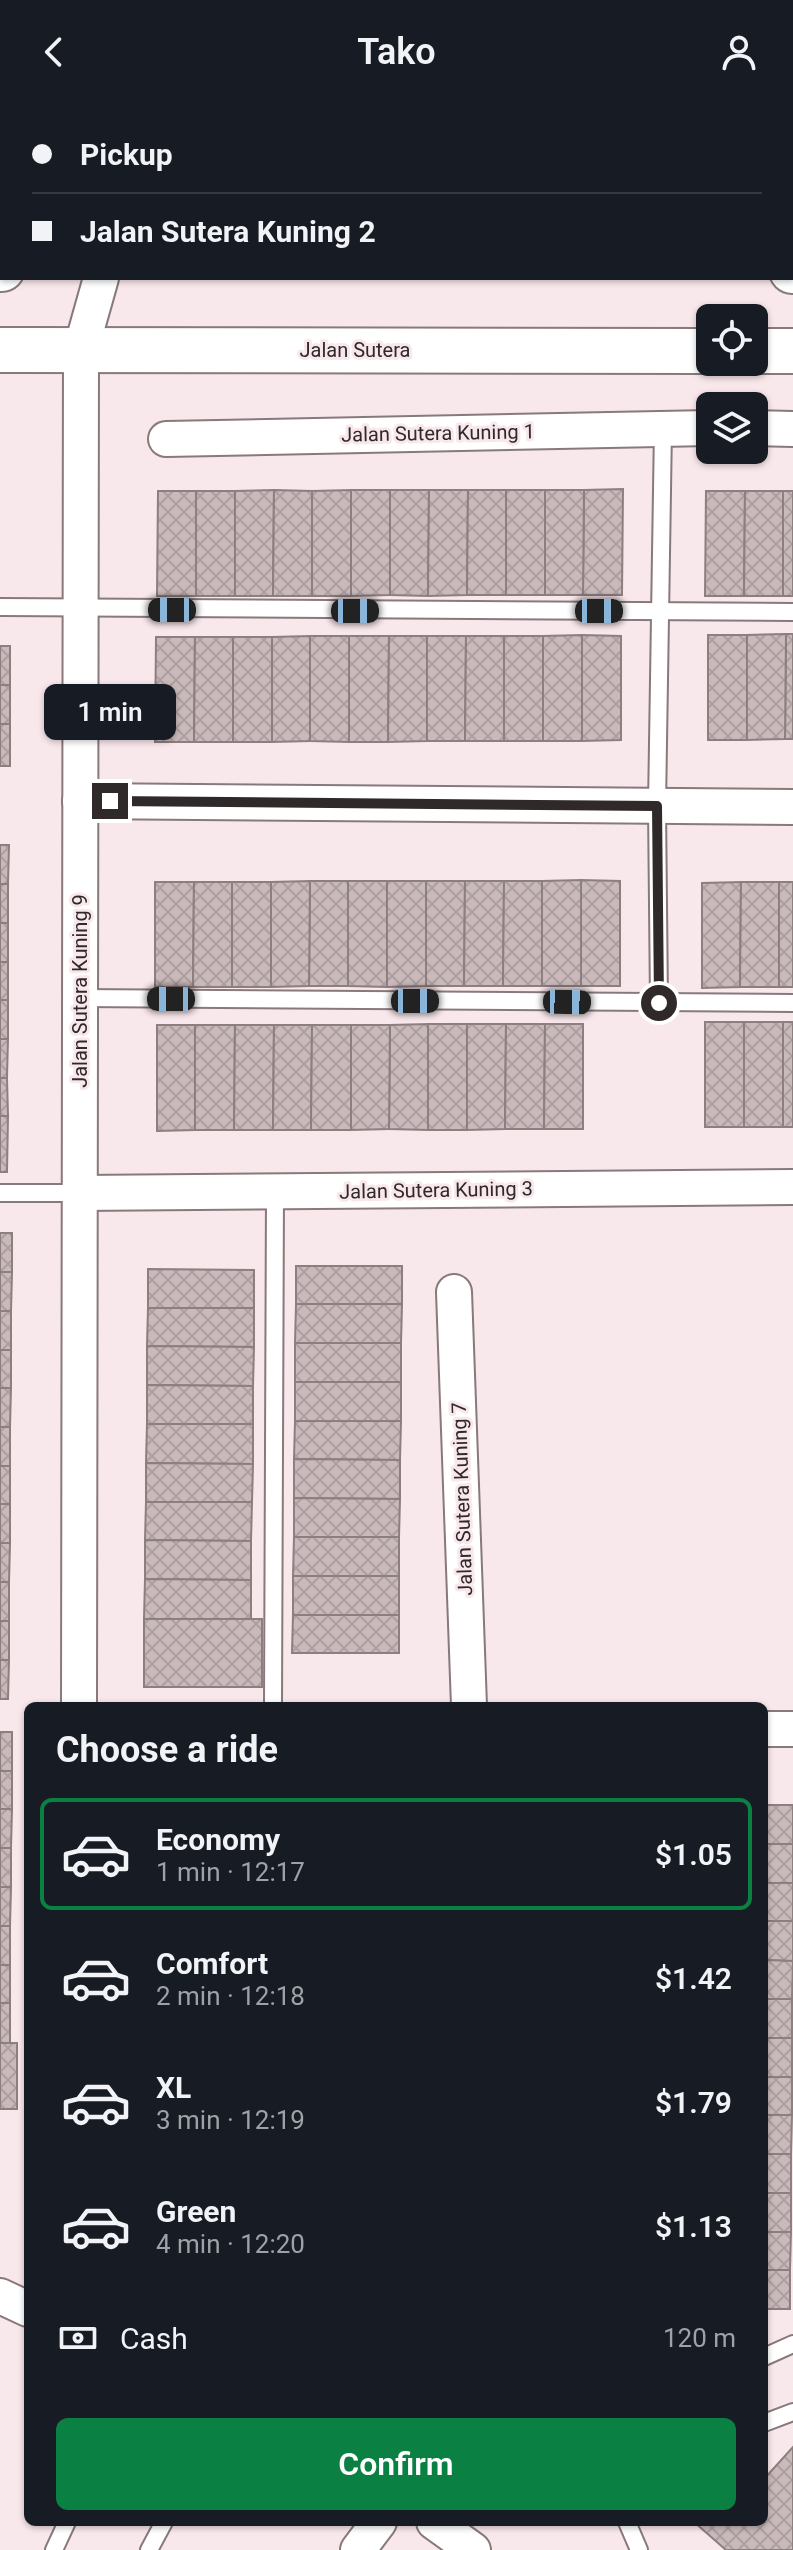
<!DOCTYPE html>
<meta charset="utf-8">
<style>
:root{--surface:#171b24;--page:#242831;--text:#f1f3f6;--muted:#9ea1a6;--line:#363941;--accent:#0b8043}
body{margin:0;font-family:Roboto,sans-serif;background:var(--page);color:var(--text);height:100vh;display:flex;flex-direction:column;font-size:30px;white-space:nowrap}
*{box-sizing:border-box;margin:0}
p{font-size:26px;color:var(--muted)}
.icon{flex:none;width:44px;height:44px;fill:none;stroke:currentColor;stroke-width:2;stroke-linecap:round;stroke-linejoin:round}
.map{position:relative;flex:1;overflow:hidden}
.panel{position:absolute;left:24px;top:1598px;width:744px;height:824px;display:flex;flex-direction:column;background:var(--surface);border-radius:12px;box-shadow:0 2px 6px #0004}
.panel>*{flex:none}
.banner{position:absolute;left:0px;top:0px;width:794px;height:176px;box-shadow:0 2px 6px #0004;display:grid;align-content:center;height:176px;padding:0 32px;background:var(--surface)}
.fabs{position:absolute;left:696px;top:200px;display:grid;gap:16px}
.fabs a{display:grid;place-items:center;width:72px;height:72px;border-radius:12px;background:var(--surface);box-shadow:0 2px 6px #0004;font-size:40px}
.end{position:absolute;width:36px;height:36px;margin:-18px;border:10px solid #2f292a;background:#fff;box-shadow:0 0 0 4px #fff}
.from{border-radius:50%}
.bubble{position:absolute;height:56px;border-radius:12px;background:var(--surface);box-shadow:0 2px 6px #0004;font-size:26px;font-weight:600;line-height:56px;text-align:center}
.car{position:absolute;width:24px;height:48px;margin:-24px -12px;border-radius:10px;box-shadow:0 0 6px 2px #0007;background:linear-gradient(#222 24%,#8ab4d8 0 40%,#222 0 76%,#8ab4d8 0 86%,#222 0)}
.banner b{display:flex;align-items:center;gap:28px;height:76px;font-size:30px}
.banner b+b{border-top:2px solid var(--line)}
.banner i{width:20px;height:20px;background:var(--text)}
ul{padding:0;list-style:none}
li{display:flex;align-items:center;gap:24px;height:112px;margin:0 16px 12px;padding:0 16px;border:4px solid transparent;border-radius:12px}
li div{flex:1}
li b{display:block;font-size:30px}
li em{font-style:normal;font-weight:600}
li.active{border-color:var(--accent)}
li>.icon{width:72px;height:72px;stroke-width:1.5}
h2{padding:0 32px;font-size:36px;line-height:96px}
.pay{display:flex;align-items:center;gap:20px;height:88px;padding:0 32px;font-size:30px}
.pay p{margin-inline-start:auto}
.cta{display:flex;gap:16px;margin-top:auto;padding:16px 32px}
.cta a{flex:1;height:92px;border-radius:12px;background:var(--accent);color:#fff;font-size:32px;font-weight:600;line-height:92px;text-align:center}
header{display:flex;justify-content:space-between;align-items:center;height:104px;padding:0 32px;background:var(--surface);font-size:36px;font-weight:600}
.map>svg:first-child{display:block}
.building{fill:url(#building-cross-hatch);stroke:#8d7e80;stroke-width:2}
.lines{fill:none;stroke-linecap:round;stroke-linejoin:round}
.lane-casing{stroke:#88797b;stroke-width:20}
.street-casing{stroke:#88797b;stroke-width:38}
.secondary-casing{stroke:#88797b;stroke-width:48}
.lane{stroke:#fff;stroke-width:16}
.street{stroke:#fff;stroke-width:34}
.secondary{stroke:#fff;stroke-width:44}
.route{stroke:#2f292a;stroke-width:10}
.labels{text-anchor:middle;stroke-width:6;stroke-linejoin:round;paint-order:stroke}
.street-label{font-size:20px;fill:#2f292a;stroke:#f9e8eb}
</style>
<header><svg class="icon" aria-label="back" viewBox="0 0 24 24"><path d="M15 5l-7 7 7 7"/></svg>Tako<svg class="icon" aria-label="person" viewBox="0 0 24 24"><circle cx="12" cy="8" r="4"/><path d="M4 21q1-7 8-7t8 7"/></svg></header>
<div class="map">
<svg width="793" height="2446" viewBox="0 0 793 2446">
<defs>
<pattern id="building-cross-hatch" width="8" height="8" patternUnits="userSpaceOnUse" patternTransform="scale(2)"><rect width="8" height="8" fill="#c9b9bb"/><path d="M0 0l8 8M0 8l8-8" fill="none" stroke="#ad9fa1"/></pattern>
</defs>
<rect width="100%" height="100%" fill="#f9e8eb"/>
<g class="building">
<path d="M314,0H373V2H313Z"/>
<rect x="373" y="0" width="66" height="2"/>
<rect x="472" y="0" width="59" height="2"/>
<rect x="531" y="0" width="66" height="2"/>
<rect x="620" y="0" width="60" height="2"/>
<rect x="680" y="0" width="66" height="2"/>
<path d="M623,385L622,491H583L584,386Z"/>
<path d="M274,386L273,492H235V387Z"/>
<path d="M274,386L312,387V492H273Z"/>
<path d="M351,386H390V491L351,492Z"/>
<path d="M351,386V492H312V387Z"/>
<path d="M390,386H429L428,492L390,491Z"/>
<path d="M429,386H468L467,491L428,492Z"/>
<path d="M468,386H506V491H467Z"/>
<rect x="506" y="386" width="39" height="105"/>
<path d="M545,386H584L583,491H545Z"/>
<path d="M158,387H196V492H157Z"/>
<rect x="196" y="387" width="39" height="105"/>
<path d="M706,387H745L744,492H705Z"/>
<path d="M745,387H783V492H744Z"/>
<rect x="783" y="387" width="10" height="105"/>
<path d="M786,530H793V635H785Z"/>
<path d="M786,530L785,635L747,636V531Z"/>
<path d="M582,531V637H543V532Z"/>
<path d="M582,531L621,532V636L582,637Z"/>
<rect x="708" y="531" width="39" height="105"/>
<path d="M310,532H349V638L310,637Z"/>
<path d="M310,532V637L272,638V533Z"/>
<path d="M349,532H389L388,638H349Z"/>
<path d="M389,532H427V637L388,638Z"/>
<path d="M427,532H466L465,637H427Z"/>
<path d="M466,532H504V637H465Z"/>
<rect x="504" y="532" width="39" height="105"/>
<path d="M156,533H195L194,638H155Z"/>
<path d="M195,533H233V638H194Z"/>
<rect x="233" y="533" width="39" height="105"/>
<rect x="0" y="542" width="10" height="39"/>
<rect x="0" y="581" width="10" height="39"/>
<rect x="0" y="620" width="10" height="42"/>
<path d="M0,741H9L8,780H0Z"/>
<path d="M581,776V882H542V777Z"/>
<path d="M581,776L620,777V882H581Z"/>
<path d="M310,777H348V882H309Z"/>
<path d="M310,777L309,882L271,883V778Z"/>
<path d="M348,777H387V883L348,882Z"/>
<path d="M387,777H426V882L387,883Z"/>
<path d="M426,777H465L464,882H426Z"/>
<path d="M465,777H504L503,882H464Z"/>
<path d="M504,777H542V882H503Z"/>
<path d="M155,778H194L193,883H155Z"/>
<path d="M194,778H232V883H193Z"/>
<rect x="232" y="778" width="39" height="105"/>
<path d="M741,778L740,883L702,884V779Z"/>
<path d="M741,778H779V883H740Z"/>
<rect x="779" y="778" width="14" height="105"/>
<rect x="0" y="780" width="8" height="39"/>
<rect x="0" y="819" width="8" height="39"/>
<rect x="0" y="858" width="8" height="38"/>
<rect x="0" y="896" width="8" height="39"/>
<rect x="705" y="918" width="39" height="105"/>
<rect x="744" y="918" width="39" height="105"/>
<rect x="783" y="918" width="10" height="105"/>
<rect x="428" y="920" width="39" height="106"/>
<path d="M428,920V1026L389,1025L390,921Z"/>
<path d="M467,920H506L505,1025L467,1026Z"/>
<path d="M506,920H545L544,1025H505Z"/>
<path d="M545,920H583V1025H544Z"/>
<path d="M157,921H195V1026L157,1027Z"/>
<path d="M195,921H235L234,1026H195Z"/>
<path d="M235,921H274L273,1026H234Z"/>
<path d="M274,921H312L311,1026H273Z"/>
<path d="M312,921H351V1026H311Z"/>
<path d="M351,921H390L389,1025L351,1026Z"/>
<path d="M0,935H8L7,974H0Z"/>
<path d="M0,974H7L8,1012H0Z"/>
<path d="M0,1012H8L7,1068H0Z"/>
<rect x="0" y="1129" width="12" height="39"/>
<rect x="296" y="1162" width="106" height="38"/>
<path d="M148,1165L254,1166V1204H148Z"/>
<path d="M0,1168H12L11,1207H0Z"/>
<path d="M296,1200H402L401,1239H295Z"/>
<path d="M148,1204H254V1243L147,1242Z"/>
<rect x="0" y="1207" width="11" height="39"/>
<rect x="295" y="1239" width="106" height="39"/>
<path d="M147,1242L254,1243L253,1282L147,1281Z"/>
<rect x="0" y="1246" width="11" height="38"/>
<rect x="295" y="1278" width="106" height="39"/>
<path d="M147,1281L253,1282V1320H147Z"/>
<path d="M0,1284H11L10,1323H0Z"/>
<path d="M295,1317H401L400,1356L294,1355Z"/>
<path d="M147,1320H253V1360L146,1359Z"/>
<rect x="0" y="1323" width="10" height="39"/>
<path d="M294,1355L400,1356V1395L294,1394Z"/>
<path d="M146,1359L253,1360L252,1398H146Z"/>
<rect x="0" y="1362" width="10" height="38"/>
<path d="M294,1394L400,1395L399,1433H294Z"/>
<path d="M146,1398H252L251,1437L145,1436Z"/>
<rect x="0" y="1400" width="10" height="39"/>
<path d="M294,1433H399V1472H293Z"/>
<path d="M145,1436L251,1437V1476L145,1475Z"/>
<path d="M0,1439H10L9,1478H0Z"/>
<rect x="293" y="1472" width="106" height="39"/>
<path d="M145,1475L251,1476V1515H144Z"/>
<rect x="0" y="1478" width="9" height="39"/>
<path d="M293,1511H399V1549H292Z"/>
<rect x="144" y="1515" width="118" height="68"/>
<rect x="0" y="1517" width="9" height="39"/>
<path d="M0,1556H9L8,1595H0Z"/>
<rect x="0" y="1628" width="12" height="39"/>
<rect x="0" y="1667" width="12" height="38"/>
<rect x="764" y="1701" width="29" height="39"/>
<path d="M0,1705H12L11,1744H0Z"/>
<rect x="764" y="1740" width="29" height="39"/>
<rect x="0" y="1744" width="11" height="39"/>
<rect x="764" y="1779" width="29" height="38"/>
<path d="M0,1783H11L10,1822H0Z"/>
<path d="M764,1817H793V1857L764,1856Z"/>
<rect x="0" y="1822" width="10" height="39"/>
<path d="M764,1856L793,1857L792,1895H764Z"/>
<rect x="0" y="1861" width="10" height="38"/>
<rect x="764" y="1895" width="28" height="39"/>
<rect x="0" y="1899" width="10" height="40"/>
<rect x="764" y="1934" width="28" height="39"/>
<rect x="0" y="1939" width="17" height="66"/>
<rect x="764" y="1973" width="28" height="38"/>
<path d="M764,2011H792L791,2050H764Z"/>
<rect x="764" y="2050" width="27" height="39"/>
<rect x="764" y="2089" width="27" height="39"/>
<path d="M764,2128H791L790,2166H764Z"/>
<rect x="764" y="2166" width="26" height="39"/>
<path d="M793,2343V2446H726L694,2418H764V2375Z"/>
</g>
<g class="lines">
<g class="lane-casing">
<g id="lane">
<path d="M30,0L32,2"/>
<path d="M0,74H2"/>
<path d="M0,503L793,508"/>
<path d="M80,894L793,899"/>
<path d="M659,899L657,702L663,324"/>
<path d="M0,1089H79"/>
<path d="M273,1602L275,1088"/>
<path d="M764,2253L793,2240"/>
<path d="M764,2319L793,2308"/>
<path d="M627,2418L639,2446"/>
<path d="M54,2446L67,2418"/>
<path d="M149,2446L164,2418"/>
</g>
</g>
<g class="street-casing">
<g id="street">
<path d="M266,0V2"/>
<path d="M792,63H793"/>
<path d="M754,324L793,325"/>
<path d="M166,335L710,324"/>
<path d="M80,697L793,703"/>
<path d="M79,1089L793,1083"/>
<path d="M454,1188L469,1602"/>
<path d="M79,1602L81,245L101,174"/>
<path d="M764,1625H793"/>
<path d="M0,2192L28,2205"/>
<path d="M434,2418L473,2446"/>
<path d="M358,2446L379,2418"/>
</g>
</g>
<g class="secondary-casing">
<g id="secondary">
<path d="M0,165H2"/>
<path d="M792,167H793"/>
<path d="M0,246L710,247"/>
<path d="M754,247H793"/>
</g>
</g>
<use href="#lane" class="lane"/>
<use href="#street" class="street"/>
<use href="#secondary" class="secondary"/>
</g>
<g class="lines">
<path class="route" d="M110,697L657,702L659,899"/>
</g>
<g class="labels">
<g class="street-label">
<text x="355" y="253">Jalan Sutera</text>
<text transform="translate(438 329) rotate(-1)" y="7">Jalan Sutera Kuning 1</text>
<text transform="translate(80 887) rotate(-90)" y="7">Jalan Sutera Kuning 9</text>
<text transform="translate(436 1086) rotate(-1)" y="7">Jalan Sutera Kuning 3</text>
<text transform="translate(462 1395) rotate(-92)" y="7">Jalan Sutera Kuning 7</text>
</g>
</g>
</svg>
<div class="fabs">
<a><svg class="icon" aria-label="locate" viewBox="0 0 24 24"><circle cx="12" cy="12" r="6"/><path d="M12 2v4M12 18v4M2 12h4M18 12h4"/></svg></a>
<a><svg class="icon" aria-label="layers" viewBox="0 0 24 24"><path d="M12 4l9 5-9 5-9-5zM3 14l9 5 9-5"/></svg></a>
</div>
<i class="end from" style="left:659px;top:899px"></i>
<i class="end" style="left:110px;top:697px"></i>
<div class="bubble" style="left:44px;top:580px;width:132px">1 min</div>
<i class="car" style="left:172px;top:506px;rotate:270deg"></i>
<i class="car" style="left:355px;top:507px;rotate:90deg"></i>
<i class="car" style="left:599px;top:507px;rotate:90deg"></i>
<i class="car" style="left:171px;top:895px;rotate:270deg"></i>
<i class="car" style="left:415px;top:897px;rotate:90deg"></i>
<i class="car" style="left:567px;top:898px;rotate:91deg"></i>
<div class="banner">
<b><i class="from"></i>Pickup</b>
<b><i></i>Jalan Sutera Kuning 2</b>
</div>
<section class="panel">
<h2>Choose a ride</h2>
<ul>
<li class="active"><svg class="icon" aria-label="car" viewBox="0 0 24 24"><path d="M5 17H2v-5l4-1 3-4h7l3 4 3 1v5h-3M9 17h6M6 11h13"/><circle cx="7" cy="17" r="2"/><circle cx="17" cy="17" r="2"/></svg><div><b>Economy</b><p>1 min · 12:17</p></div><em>$1.05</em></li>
<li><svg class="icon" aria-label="car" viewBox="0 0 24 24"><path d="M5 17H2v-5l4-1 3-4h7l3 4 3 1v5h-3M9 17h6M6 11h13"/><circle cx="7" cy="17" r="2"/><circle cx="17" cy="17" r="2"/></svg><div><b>Comfort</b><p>2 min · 12:18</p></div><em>$1.42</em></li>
<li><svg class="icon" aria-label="car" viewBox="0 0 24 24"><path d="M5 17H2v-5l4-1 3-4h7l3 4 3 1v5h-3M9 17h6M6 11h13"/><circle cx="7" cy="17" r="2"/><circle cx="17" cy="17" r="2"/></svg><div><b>XL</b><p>3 min · 12:19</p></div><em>$1.79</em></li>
<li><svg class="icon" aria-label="car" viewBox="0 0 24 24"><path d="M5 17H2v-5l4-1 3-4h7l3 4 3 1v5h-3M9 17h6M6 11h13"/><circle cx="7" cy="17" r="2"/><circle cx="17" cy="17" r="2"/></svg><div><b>Green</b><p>4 min · 12:20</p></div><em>$1.13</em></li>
</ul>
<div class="pay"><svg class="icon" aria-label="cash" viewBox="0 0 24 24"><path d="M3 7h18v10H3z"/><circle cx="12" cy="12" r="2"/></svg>Cash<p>120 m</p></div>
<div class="cta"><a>Confirm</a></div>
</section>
</div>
